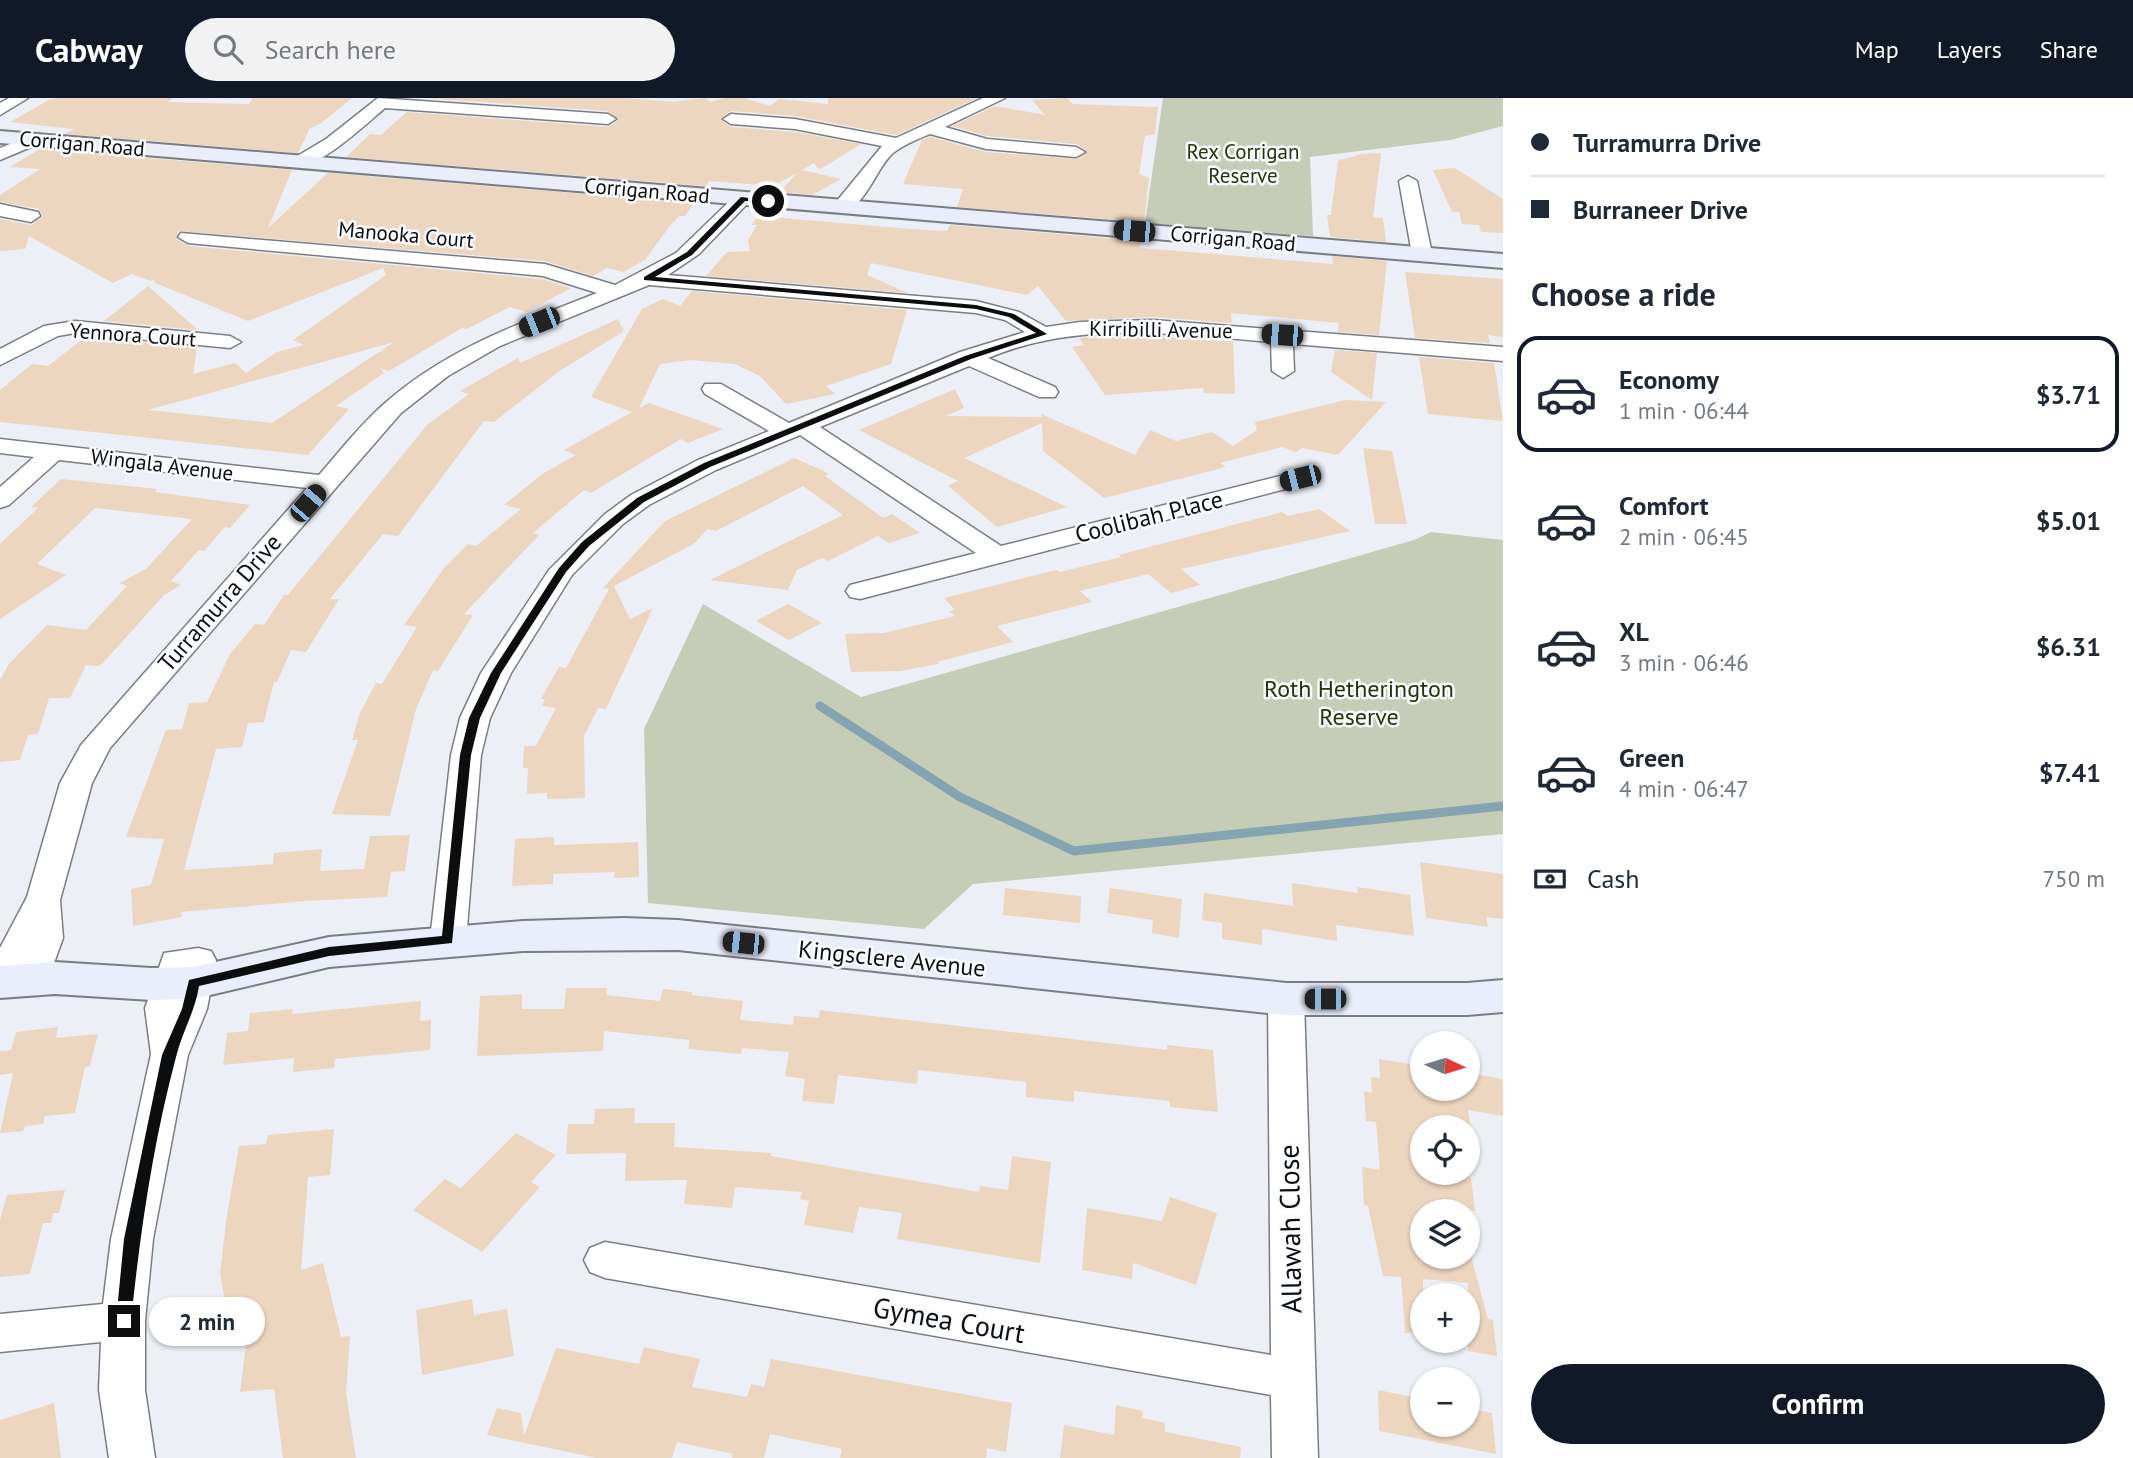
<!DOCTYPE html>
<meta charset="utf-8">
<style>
:root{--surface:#fff;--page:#f2f2f3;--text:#1f2937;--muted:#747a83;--line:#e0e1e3;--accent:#111827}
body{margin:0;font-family:"PT Sans",sans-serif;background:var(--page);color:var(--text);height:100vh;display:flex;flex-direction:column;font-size:26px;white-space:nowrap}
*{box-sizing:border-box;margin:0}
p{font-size:23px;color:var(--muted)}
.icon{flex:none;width:38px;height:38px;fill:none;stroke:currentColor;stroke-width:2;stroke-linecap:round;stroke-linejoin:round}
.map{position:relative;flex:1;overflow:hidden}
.panel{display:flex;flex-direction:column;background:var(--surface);width:630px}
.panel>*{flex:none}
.top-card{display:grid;align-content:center;height:154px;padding:0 28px;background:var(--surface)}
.needle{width:46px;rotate:94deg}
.controls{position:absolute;left:1410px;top:933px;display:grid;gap:14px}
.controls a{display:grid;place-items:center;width:70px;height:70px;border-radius:50%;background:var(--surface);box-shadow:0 2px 5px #0004;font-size:35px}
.end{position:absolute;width:32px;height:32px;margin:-16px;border:9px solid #0c0d0f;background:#fff;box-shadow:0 0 0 4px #fff}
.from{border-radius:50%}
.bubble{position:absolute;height:49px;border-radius:24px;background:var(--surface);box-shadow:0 2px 5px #0004;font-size:23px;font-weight:800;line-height:49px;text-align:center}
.car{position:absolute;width:21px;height:42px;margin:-21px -10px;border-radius:9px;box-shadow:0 0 5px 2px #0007;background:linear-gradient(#222 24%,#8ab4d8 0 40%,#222 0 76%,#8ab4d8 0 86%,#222 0)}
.top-card b{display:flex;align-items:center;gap:24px;height:66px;font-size:26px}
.top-card b+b{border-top:2px solid var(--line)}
.top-card i{width:18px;height:18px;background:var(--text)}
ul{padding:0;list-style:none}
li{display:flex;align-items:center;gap:21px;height:116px;margin:0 14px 10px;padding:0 14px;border:4px solid transparent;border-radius:21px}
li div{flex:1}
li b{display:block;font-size:26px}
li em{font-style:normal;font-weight:800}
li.active{border-color:var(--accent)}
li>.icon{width:63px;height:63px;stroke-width:1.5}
h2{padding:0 28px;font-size:32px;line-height:84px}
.pay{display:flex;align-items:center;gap:18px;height:77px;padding:0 28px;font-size:26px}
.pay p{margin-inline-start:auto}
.button{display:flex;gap:14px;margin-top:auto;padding:14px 28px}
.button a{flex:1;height:80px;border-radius:42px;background:var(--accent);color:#fff;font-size:28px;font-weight:800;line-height:80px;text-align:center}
header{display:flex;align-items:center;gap:42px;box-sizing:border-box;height:98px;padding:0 35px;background:var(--accent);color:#fff}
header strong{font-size:33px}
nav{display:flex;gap:38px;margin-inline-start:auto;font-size:24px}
.search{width:490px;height:63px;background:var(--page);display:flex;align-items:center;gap:18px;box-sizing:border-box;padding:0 24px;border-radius:38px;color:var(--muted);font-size:26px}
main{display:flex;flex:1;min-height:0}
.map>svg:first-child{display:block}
.green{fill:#c5cdb7}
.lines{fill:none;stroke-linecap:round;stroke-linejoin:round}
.stream{stroke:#84a4b1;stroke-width:9}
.building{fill:#edd6bf;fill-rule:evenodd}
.minor-casing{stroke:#7a7d82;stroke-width:3}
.secondary-casing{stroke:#7a7d82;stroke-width:4}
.minor{fill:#fff;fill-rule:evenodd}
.secondary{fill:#eaeefb;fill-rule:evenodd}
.route{fill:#0c0d0f}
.labels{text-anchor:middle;stroke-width:5;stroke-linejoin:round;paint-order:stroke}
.far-street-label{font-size:21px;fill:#0c0d0f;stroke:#fbfcff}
.far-park-label{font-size:21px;fill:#283404;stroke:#fbfcff}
.street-label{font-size:24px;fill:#0c0d0f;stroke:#fbfcff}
.park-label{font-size:24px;fill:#283404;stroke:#fbfcff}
.near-street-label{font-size:28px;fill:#0c0d0f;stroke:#fbfcff}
</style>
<header>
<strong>Cabway</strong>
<div class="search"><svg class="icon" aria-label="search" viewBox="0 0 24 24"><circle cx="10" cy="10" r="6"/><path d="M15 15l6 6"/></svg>Search here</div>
<nav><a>Map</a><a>Layers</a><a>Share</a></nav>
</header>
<main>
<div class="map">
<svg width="1503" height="1360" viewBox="0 0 1503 1360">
<rect width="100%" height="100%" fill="#eceff5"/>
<g class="green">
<path d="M1163,0H1503V28L1450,42L1310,59L1313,138L1145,125Z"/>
<path d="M1431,434L1503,442V736L973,786L924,831L648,805L644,631L703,506L861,599L1414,442Z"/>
</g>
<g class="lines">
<path class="stream" d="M820,608L960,699L1074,753L1503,708"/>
</g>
<g class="building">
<path d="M59,0H173L168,4L249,6L253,0H352L320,26L310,30L298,55L65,36L74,31L10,24L49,2Z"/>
<path d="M423,0H624L673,4L705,0L711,4L725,0H744L770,8L779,1L828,6V0H977L896,37L795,18L731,13L722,19V23L731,29L795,34L861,46L819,72L814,65L802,72L841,81L812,97L780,94L797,75L773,88L709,83L706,88L346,59L370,36L381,37L407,14L608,29L618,22L608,13Z"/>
<path d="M1067,0L1073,6L1158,9L1155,36L1145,38L1139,76L1149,80L1144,124L957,109L963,91L903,86L922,42L930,39L986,54L1077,61L1087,53L1076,46L987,38L952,28L995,8L1045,17L1032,2Z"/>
<path d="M40,51L292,72L268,130L328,75L694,105L685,118H679L669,129L645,162L623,174L607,170L593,178L545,163L179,133L175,140L188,148L542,181L571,190L526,214L510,209L467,231L462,230L389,273L380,270L384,275L336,308L349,311L308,357L0,324V292L32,266L48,268L85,239L197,249L193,276L235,265L246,275L277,254L304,247L293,242L386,177L383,170L248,223L153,184L157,181L150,183L132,176L113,185L29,138L25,151L0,153V121L31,127L43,119L39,111L0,104V97L40,71L10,69ZM394,244L272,325L148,312L337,260Z"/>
<path d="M1381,55L1373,119L1383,120L1386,144L1330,139L1327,117H1331L1338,63L1361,56Z"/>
<path d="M1455,70L1503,101V135L1481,134L1479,127L1462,126L1459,114H1452L1433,72Z"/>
<path d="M765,111L783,113L771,119L923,132L947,133L950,127L1141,143L1140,150L1179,153L1333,166L1332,158L1387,163L1379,237L1338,234L1339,225L1231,215L1232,225L1153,219L1066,223L1038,188L1027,197L871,165L867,177L908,195L706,178L727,154L750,153L748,142L757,127H751Z"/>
<path d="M1405,174L1503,181V239L1488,237L1490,245L1415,240Z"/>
<path d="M148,188L198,232L104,223Z"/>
<path d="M692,193L907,212L891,266L826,288L835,296L786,306L760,278L735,266L691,262L660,266L639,310L649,305L723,331L688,345L681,341L591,395L584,392L533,435L539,437L464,516L473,517L438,573L433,572L416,611L390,718L332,716L358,642H352L360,615L376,585L382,586L417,529L404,527L444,470L468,446L476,448L521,411L504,407L542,376L576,357L564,352L632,314L591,299L642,211L663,201L680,208Z"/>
<path d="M618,221L624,233L558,274L494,324L484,323L398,438L383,436L330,501H339L306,554L291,552L277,584H274L264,624L248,625L242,649L216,651L184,772L273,766L274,755L322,751L320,773L364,771L370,738L410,737L405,773L391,774L387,799L306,803L181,814L182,819L133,828L131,791L151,787L164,741L126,739L166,632L182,631L189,605L207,604L230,556L255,526L264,527L284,497H288L427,327L469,296L460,293L518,260L520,265Z"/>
<path d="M1128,237L1233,243L1235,296L1204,295L1203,290L1105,297L1072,249L1084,247L1079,240Z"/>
<path d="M1335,252L1377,255L1372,302L1331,274Z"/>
<path d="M1419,259L1494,265L1503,323L1428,316Z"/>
<path d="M955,291L964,310L946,318L1042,319L1041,316L1135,357L1150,332L1176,343L1212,334L1233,348L1257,332L1255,324L1346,302L1386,304L1338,357L1302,350L1296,354L1282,349L1220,365L1226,369L1104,400L1043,353L1042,325L964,360L1067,409L997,429L948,388L958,383L859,332Z"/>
<path d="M1363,350L1392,353L1407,426H1375Z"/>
<path d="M794,360L824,373L828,376L825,378L883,420L892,416L920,435L889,445L878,438L828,463L822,460L797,472L788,492L710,482L843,417L803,388L716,433L707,431L695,445L614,488L630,521L653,510L606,611L598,610L584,638L585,700L547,701V695L527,696L528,670H523L524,648H536L556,610L542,608L545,601H541L559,569L566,570L609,491L603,490L665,423Z"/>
<path d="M61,381L157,391L155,394L250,407L230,430L225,429L204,453L199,452L171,483L181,487L164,497L103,565L98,568L86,567L70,600H49L38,636L28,637L20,662L0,664V582L9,566L47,527L86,532L127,488L120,485L146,471L192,421L95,410L37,466L66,477L0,521V446L38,410L31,409Z"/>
<path d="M1319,411L1350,433L1181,471L1200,487L1171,495L1148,476L1080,493L1092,504L997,528L1013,544L937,564L939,566L900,573L851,574L845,536L884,535L955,518L949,513L955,512L944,500L1056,472L1060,474L1121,459L1119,457L1282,414L1288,418Z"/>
<path d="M788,506L822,525L789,542L756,523Z"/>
<path d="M554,739V747L638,744L639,779L614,780L615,774L553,776V786L512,788L515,741Z"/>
<path d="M1420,764L1503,776V821L1486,819L1488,829L1426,820Z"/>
<path d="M1292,785L1358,795L1357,789L1410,797L1414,838L1336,827L1337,843L1262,831V847L1222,841V825L1202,822L1204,795L1293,808Z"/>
<path d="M1005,790L1081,798L1080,825L1003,817Z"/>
<path d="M1110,790L1182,801L1179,840L1152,835L1153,822L1107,815Z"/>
<path d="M566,890H607L606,897L660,903L663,891L692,894V897L743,903L740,922L793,927L794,918L819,920L820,912L1167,952V947L1213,952L1218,1014L1170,1009V1003L1074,993V1004L1026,999V984L918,972L917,986L838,977L834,1006L802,1003L805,981L785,978L789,954L742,950L741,956L688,951L690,942L604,933L603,953L477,958L480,898L522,896V911H564Z"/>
<path d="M421,903L420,923L431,922L430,952L335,961L334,970L293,974L294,960L223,967L227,935L248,933L250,915L293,911L292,916Z"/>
<path d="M58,929L56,940L98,936L90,968L85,969L75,1015L45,1018L43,1026L25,1028L23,1033L0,1035L13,975L0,977V953L11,952L16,934Z"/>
<path d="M1379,961L1423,968V990H1468V975L1503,981V1018L1468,1012L1471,1029H1423V1074L1471,1080L1475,1113H1423V1158H1471L1488,1221L1493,1222L1497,1258L1468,1253V1185L1423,1181V1234L1405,1235L1401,1179L1383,1178L1368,1108L1364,1107L1362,1069L1380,1072L1376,1024L1366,1023L1364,993L1372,995L1371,979L1380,980Z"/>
<path d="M635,1010L634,1025H675L674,1049L771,1055V1058L979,1094L980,1088L1008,1092L1012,1058L1051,1064L1040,1165L897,1141L902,1115L859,1109L853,1135L804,1127L809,1103L800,1101L802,1094L735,1089L732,1110L684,1106L687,1082L625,1083L626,1055L566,1056L568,1026H594L595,1011Z"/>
<path d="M334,1031L330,1077L308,1079L301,1172L323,1165L341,1239L350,1238L346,1295L356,1360H283L274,1291L240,1294L247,1238L232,1243L220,1175L227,1117L239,1048L266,1046L268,1037Z"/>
<path d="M516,1035L556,1057L531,1084L540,1089L482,1154L413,1112L445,1081L461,1090Z"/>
<path d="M65,1092L59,1115H53L51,1125H43L30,1176L0,1179V1122L7,1097Z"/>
<path d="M1170,1099L1217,1115L1196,1187L1133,1165L1132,1181L1082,1172L1087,1110L1162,1123Z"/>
<path d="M472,1201L474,1217L507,1211L514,1258L422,1277L416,1212Z"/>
<path d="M644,1249L700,1261L692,1289L747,1299L751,1286L764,1289L771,1261L1012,1305L1006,1354L987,1350L986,1360H840L842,1351L770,1336L764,1360H732L733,1356L677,1344L672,1360H597L487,1337L497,1310L521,1315L524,1338L556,1250L639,1266Z"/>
<path d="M1378,1292L1423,1301V1326H1468V1311L1492,1315L1496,1356L1379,1333Z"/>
<path d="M54,1305L61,1360H0V1322Z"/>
<path d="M1116,1307L1143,1313L1142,1320L1165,1325V1334L1241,1349L1240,1360H1060L1064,1327L1114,1337Z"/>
</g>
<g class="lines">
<g class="minor-casing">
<g id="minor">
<path d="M9,0H28L0,17V5Z"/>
<path d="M378,0L608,16L616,21L608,26L385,10C367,25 317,73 294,68L291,64L294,60L326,41Z"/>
<path d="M983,0H1005L945,29L987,41L1076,49L1085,54L1076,59L986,51L930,36C918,41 900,48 891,57C875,73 866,108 841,115L832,109L882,48L795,31L731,26L723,21L731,16L795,21L896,40Z"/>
<path d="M32,37L38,38L41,42L38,46L0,62V50Z"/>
<path d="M1408,78L1417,83L1432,156L1422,162L1412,156L1399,83Z"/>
<path d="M743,95L749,96L752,100L749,104L699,156L668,177L976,203L1019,214L1046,229L1080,224L1153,222L1503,249V263L1293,246L1294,273L1283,280L1272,273L1271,244C1177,236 1078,222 988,260L1055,289L1058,294L1055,299H1039L969,268L820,329L1001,448L1300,373L1309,375L1312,380L1309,385L860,501L850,499L846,493L850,487L976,455L800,337L716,372L649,407L623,426L572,477L511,575L490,620L481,657L466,842L460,851L448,854L436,851L430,842L451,657L460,620L481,575L549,472L605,416L631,397L698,362L769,333L705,296L702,291L705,286H721L789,325L960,254L1025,234L1005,222L976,215L649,187L500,248L448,278L401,315L110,650L92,685L60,802L63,840L45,890C35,893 31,890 22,891C14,891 9,896 0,894V850L27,799L60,685L81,647L307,390L59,362L9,407L0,410V389L34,359L0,355V341L319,377C340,353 360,327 384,306C447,250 521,225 597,195L543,178L188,145L178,139L181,135L545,166L615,187L676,155L737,96Z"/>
<path d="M0,106L38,114L40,118L31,124L0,118Z"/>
<path d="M75,223L230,238L241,244L230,250L75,235L58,238L0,267V251L44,228Z"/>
<path d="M198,850L211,853L216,862L207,911L188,957L153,1141L145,1223V1292L155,1360H109L99,1292L101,1244L0,1254V1216L103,1206L111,1141L151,956L145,910L164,855Z"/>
<path d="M1286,888L1299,892L1304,901L1318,1360H1272L1271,1297L605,1180L590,1174L584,1162L590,1150L605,1144L1271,1257L1268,901L1273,892Z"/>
</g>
</g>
<g class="secondary-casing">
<g id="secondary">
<path d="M0,33L1503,156V170L0,45Z"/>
<path d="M624,820L678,822L1286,885H1467L1503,882V914L1467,917H1286L678,852L523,853L329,869L193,901L151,902L55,896L0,900V868L55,864L151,870L193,869L329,839L523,823Z"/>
</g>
</g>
<use href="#minor" class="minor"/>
<use href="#secondary" class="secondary"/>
</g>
<path class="route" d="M741,99L771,103H745L692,157L655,179L976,207L1014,216L1047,236L971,261L710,369L644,404L589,448L566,474L501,575L480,620L471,657L452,845L329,858L199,888C195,914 182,934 176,959C153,1045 140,1135 131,1223L124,1230L118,1228L116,1223L124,1141L162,957L182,911L189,882L329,849L442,838L460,657L469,620L491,575L559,470L582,444L637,400L704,365L965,258L1036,235L1009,219L976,211L644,182V179L687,154Z"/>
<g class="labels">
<g class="far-street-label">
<text transform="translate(82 46) rotate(5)" y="7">Corrigan Road</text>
<text transform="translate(647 93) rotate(5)" y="7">Corrigan Road</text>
<text transform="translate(406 137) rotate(5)" y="7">Manooka Court</text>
<text transform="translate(1233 141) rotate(5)" y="7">Corrigan Road</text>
<text transform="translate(1161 232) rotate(1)" y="7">Kirribilli Avenue</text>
<text transform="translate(133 237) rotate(4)" y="7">Yennora Court</text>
<text transform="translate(162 367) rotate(7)" y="7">Wingala Avenue</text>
</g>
<g class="far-park-label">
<text x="1243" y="61">Rex Corrigan<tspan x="1243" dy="24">Reserve</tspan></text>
</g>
<g class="street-label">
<text transform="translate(1149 419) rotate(-14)" y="8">Coolibah Place</text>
<text transform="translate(220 505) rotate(-49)" y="8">Turramurra Drive</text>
<text transform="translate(892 861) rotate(6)" y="8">Kingsclere Avenue</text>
</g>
<g class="park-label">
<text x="1359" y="599">Roth Hetherington<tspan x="1359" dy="28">Reserve</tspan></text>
</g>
<g class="near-street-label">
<text transform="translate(1290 1131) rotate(-91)" y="10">Allawah Close</text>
<text transform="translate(949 1222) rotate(10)" y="10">Gymea Court</text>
</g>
</g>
</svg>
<div class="controls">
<a><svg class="needle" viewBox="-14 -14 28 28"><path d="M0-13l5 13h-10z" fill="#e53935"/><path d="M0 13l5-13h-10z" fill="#747a83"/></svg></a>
<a><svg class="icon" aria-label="locate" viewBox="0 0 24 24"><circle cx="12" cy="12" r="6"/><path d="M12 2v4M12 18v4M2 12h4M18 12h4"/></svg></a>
<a><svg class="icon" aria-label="layers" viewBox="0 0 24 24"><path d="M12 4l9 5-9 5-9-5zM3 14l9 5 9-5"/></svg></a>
<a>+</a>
<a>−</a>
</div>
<i class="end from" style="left:768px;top:103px"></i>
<i class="end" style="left:124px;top:1223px"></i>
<div class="bubble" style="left:149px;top:1199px;width:116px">2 min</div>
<i class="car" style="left:1134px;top:133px;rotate:275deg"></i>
<i class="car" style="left:539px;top:224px;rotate:248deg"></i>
<i class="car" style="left:1282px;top:237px;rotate:274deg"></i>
<i class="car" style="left:1300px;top:380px;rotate:256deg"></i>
<i class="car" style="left:308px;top:405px;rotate:41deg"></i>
<i class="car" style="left:743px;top:845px;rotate:276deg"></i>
<i class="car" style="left:1325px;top:901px;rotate:270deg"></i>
</div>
<section class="panel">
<div class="top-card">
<b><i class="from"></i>Turramurra Drive</b>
<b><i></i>Burraneer Drive</b>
</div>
<h2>Choose a ride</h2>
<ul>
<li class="active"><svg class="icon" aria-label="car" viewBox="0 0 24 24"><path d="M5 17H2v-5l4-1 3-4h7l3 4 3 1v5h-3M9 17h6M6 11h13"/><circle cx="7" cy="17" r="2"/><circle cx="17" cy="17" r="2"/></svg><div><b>Economy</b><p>1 min · 06:44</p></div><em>$3.71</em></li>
<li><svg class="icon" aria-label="car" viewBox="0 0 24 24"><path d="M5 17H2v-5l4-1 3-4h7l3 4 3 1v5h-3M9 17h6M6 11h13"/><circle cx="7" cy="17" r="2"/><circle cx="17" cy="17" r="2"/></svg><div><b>Comfort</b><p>2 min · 06:45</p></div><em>$5.01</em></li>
<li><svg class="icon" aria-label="car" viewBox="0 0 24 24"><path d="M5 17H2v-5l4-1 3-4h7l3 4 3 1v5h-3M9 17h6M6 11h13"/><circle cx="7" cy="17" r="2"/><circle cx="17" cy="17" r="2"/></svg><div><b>XL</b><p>3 min · 06:46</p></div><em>$6.31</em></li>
<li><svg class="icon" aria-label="car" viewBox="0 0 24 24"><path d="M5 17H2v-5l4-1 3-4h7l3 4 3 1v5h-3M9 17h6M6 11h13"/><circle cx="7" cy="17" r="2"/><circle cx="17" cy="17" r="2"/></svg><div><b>Green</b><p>4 min · 06:47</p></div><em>$7.41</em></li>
</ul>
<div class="pay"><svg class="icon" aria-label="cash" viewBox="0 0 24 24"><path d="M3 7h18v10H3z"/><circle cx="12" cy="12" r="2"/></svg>Cash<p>750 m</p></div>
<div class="button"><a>Confirm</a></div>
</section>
</main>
